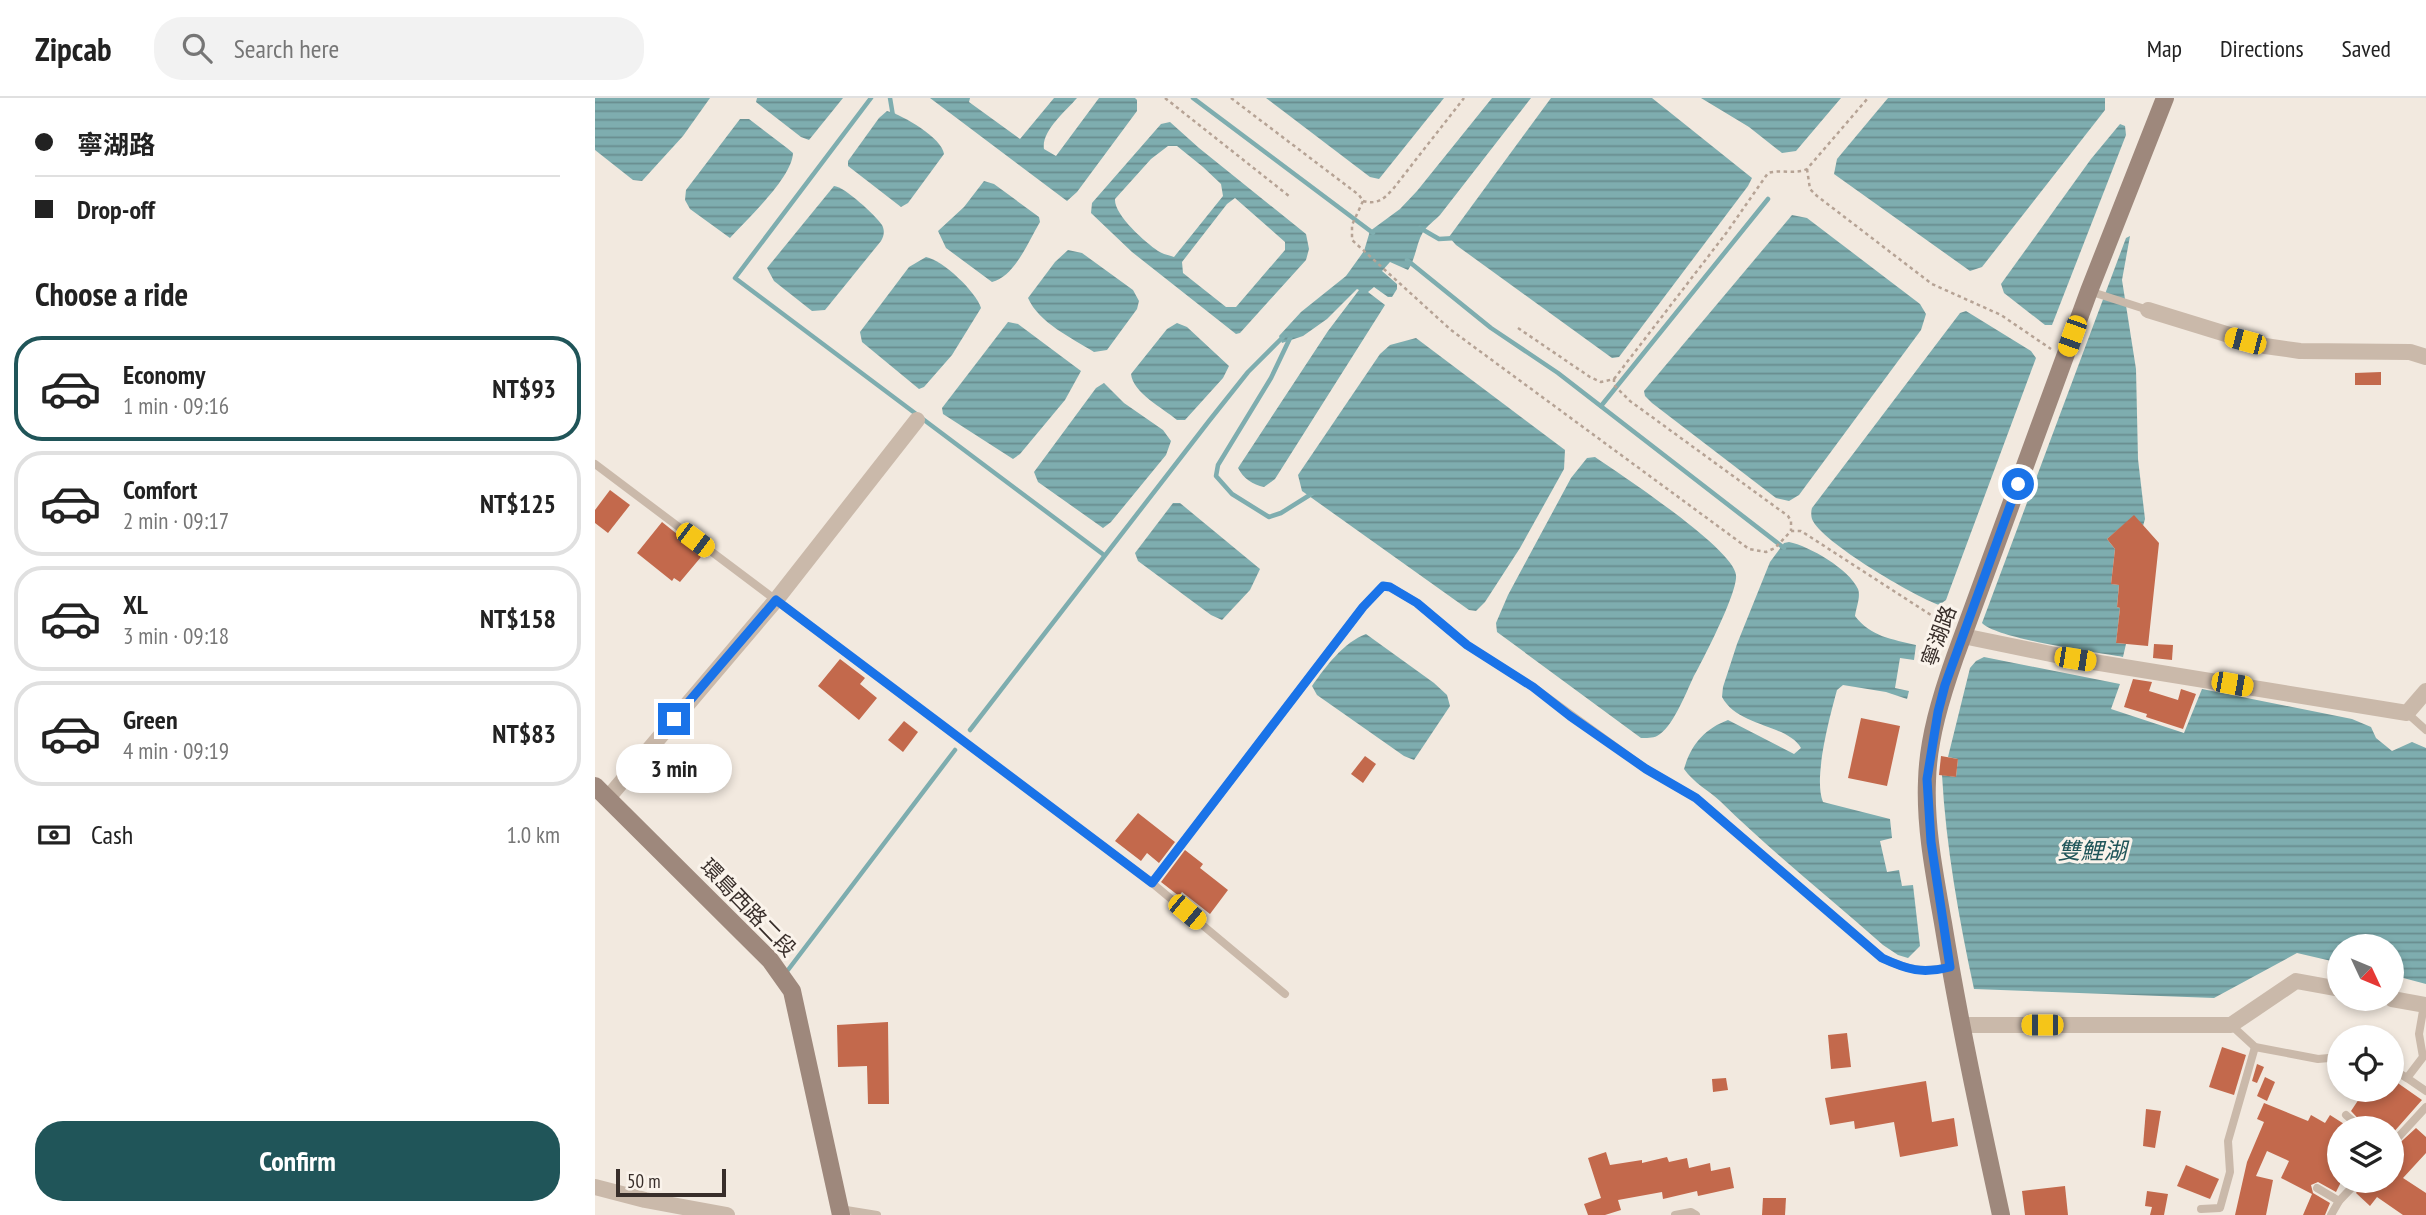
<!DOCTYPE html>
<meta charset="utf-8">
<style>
:root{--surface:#fff;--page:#f2f2f2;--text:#222;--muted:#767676;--line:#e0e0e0;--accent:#205559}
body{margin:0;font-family:"PT Sans Narrow","Noto Sans TC",sans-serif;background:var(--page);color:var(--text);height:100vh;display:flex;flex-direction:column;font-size:26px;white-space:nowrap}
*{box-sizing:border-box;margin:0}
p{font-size:23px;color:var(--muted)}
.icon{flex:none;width:38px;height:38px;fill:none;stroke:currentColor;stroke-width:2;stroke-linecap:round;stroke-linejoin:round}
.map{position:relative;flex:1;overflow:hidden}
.details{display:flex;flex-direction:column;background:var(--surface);width:595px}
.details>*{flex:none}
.banner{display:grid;align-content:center;height:154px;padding:0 35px;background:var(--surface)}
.needle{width:46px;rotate:134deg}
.fabs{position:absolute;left:1732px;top:836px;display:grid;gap:14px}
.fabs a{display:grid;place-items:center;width:77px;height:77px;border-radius:50%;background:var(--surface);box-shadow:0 4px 10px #0003;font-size:35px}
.scale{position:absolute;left:21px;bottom:18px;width:110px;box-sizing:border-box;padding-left:7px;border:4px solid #382e2a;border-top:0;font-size:19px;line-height:24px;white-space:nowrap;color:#382e2a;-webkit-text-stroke:5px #faf3eb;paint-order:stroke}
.end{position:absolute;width:32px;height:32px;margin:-16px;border:9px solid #1a73e8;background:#fff;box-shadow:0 0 0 4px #fff}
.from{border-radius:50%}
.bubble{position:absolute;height:49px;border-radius:24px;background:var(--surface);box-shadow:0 4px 10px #0003;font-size:23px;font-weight:600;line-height:49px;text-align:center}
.car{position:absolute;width:21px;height:42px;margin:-21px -10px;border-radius:9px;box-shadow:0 0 5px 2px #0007;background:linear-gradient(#f5c518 24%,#345 0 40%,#f5c518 0 76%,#345 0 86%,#f5c518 0)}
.banner b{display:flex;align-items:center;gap:24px;height:66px;font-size:26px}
.banner b+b{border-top:2px solid var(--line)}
.banner i{width:18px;height:18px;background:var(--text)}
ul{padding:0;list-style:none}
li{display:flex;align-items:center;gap:21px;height:105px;margin:0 14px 10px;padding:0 21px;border:4px solid var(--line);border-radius:28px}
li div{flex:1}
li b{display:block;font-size:26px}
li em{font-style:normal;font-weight:600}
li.on{border-color:var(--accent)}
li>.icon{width:63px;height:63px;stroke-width:1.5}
h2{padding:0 35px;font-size:32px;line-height:84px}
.pay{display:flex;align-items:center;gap:18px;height:77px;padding:0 35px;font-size:26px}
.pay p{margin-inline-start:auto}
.primary-button{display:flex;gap:14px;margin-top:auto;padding:14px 35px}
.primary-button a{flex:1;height:80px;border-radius:28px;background:var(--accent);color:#fff;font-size:28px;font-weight:600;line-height:80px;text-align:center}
header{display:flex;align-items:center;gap:42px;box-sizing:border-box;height:98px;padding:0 35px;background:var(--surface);border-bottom:2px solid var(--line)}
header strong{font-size:33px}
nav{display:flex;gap:38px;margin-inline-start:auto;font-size:24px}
.search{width:490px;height:63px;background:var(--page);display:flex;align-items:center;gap:18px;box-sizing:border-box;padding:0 24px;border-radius:28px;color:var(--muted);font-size:26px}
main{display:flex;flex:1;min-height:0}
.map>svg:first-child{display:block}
.water{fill:url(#water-rules);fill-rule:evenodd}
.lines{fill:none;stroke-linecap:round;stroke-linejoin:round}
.stream{stroke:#7eadaf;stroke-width:4.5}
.building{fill:#c3694c}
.path{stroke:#b6a395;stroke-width:2.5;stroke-dasharray:3.5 3.5;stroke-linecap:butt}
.service{stroke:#cab9aa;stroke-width:8}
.minor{stroke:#cab9aa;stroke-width:16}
.secondary{stroke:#9e887c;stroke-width:18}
.route{stroke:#1a73e8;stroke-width:9}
.labels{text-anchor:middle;stroke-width:6;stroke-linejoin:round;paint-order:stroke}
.street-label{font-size:21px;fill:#382e2a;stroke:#faf3eb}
.water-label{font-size:23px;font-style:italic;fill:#205559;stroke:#faf3eb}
</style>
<header>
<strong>Zipcab</strong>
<div class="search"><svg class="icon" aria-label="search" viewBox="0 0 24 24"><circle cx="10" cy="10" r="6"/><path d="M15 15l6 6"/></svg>Search here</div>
<nav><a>Map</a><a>Directions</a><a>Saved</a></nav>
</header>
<main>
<section class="details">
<div class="banner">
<b><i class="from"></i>寧湖路</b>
<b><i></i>Drop-off</b>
</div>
<h2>Choose a ride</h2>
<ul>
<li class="on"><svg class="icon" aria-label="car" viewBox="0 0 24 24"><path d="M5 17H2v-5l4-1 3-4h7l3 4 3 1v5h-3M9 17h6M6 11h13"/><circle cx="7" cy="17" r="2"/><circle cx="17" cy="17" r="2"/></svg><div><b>Economy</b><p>1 min · 09:16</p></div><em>NT$93</em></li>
<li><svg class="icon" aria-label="car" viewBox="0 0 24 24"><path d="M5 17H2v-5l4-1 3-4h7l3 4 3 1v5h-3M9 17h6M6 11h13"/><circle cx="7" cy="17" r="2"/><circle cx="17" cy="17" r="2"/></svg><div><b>Comfort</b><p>2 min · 09:17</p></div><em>NT$125</em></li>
<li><svg class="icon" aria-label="car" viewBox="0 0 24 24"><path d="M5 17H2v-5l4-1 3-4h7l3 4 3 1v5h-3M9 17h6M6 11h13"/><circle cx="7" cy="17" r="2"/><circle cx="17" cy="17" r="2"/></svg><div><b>XL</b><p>3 min · 09:18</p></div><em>NT$158</em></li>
<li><svg class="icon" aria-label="car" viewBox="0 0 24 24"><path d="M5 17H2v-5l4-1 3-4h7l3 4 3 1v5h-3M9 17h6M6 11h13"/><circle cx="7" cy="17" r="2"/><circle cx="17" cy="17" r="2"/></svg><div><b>Green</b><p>4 min · 09:19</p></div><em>NT$83</em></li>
</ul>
<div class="pay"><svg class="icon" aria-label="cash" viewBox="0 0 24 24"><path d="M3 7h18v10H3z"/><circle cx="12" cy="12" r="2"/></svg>Cash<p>1.0 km</p></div>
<div class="primary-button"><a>Confirm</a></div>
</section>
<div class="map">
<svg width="1831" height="1117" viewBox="0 0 1831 1117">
<defs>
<pattern id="water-rules" width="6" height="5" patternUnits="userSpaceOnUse" patternTransform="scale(1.75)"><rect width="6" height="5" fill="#7eadaf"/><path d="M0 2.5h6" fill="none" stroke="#688d8f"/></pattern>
</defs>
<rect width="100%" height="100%" fill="#f2e9df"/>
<g class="water">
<path d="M0,0H115L88,38L47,83L38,82L0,52Z"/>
<path d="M162,0H248L214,42L206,39L161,4Z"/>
<path d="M335,0H375L374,4L425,41L459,0H482C471,13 446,33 449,51L461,58L504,0H540L542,2V13L482,94L472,103Z"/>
<path d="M671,0H849L784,81L775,79Z"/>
<path d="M897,0H936L845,117C840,122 832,128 828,134C821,146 821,160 813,172L795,164L787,173L802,186V191L797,199H793L779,189L773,194L790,207L680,381L669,389C658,387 648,380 643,370L733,233L764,192L762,191L732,221L708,238L687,245L684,238L706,214L751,178L769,153L775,133L805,111L822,93Z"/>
<path d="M956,0H1057L1157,80L1153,88L1024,259L1017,260L861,147L854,139Z"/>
<path d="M1106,0H1246L1201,53L1187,55L1154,29Z"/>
<path d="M1293,0H1510V12L1387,169L1375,173L1239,76L1242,61Z"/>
<path d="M292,13C308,17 347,40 349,56L313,105L306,109L253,68V63L284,20Z"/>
<path d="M145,21H154L192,50L198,55C197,80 152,121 135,140L95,111L90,102L91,92Z"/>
<path d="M575,24L604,50L711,136L714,151L711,162L645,235L641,236L537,154L496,115L497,105L566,26ZM573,48H582L608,69L626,86L628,98L579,159C574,157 567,156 563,153C550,144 519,117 520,101L556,61ZM640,100L690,144V152L641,209H631L588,175L587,164L632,106Z"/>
<path d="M1525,26L1530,28L1531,37L1457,227H1450L1409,195L1406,186L1496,61Z"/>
<path d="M389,83L399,86L444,119L445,124C433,144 420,178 397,184L351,150L343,133L369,109Z"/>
<path d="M239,88C250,89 280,117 287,127C290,133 289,138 286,143L230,212L217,213L179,183L172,170Z"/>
<path d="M1197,117L1212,120L1325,206L1331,216L1326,232L1204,397L1194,403L1181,400L1057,305L1050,298L1049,293Z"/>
<path d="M1535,138L1527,182L1541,271L1543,361L1550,421L1548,428L1539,418L1512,441L1520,451L1516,486L1524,487L1522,509L1525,510L1521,545L1531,546L1528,559C1501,554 1402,541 1387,525L1531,140Z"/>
<path d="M473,152L487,155L538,192L544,203L542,211L512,252L499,254C477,240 444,225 433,200L460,164Z"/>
<path d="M331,159C348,162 381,194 386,210L357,257L329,289L324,291L267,244L265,234L314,169Z"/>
<path d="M1371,213L1436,253L1441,260L1355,491L1351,502L1344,507C1319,498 1226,444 1217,421C1216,418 1216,413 1217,410L1365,215Z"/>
<path d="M413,224L423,226L486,273L470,302L425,356L418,361L348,316L347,310Z"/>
<path d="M582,225L592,229L634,268L628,280L590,322H582C568,310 538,295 536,276L572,231Z"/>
<path d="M821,240L970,352L969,371L925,450L890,504L881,513L874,512L707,393L703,377L785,256L795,247Z"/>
<path d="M509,285L529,305L568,332L576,343L571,357L516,424L508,430L443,384L439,374L501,290Z"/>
<path d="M1000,359C1025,376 1139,451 1141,477C1143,494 1108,562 1098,580C1091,595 1077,631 1062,638C1058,640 1051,640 1046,640L902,534L901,525L913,497L976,380L992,360Z"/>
<path d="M578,405H585L665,471L655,492L627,522L616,517L543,463L540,455Z"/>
<path d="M1194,444C1214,448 1254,471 1263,491C1266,498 1261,510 1260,518C1276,539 1297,541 1321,547L1319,562L1305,560L1300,590L1314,593L1312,601L1291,594L1248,587L1242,592C1235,618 1218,680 1228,704L1295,721L1297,740L1285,743L1292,774L1304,772L1307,788L1318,787L1325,848L1313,860L1303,857L1288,847C1234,799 1177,754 1125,703C1113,692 1099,685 1089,671C1096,647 1109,631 1133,622L1199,656L1206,650C1192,626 1143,629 1127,599L1128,589L1142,546L1175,464L1189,445Z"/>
<path d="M771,536L839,585L852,597L855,608L819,662L809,658L722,597L717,588C730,569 749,544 771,536Z"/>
<path d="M1389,559L1525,586L1516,611L1589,635L1607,591L1757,621L1776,629L1781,640L1797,653L1817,644L1831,650V886L1797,877V849H1745V865L1702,855L1619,900L1379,891C1364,821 1351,749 1347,677L1361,679L1363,661L1353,659L1375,570L1381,563Z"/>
</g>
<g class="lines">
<g class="stream">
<path d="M276,0L140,180L509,457"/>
<path d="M295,0L298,18"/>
<path d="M598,0L778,135"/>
<path d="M825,130L844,141L861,140"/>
<path d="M812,162L896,230L963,275L1189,450"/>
<path d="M696,238L676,280L623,367L621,378L637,396L674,419L686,415L718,395"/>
<path d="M1006,308L1173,101"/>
<path d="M375,632L614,323L653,274L688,239"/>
<path d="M193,872L360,652"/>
</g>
</g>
<g class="building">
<path d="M1786,274V287H1760V275Z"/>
<path d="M15,392L35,407L13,435L0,425V412Z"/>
<path d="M1539,417L1564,445L1553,548L1521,545L1525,510L1522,509L1524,487L1516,486L1520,451L1512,441Z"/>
<path d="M67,424L102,452L100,454L106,459L85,484L79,480L77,483L42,455Z"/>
<path d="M1559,546L1578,547L1577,562L1558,560Z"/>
<path d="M245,561L270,580L265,586L282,600L264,622L223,588Z"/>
<path d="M1538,581L1557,584L1554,593L1583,602L1586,591L1601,596L1588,631L1551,619L1552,616L1529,609Z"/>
<path d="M1266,620L1305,628L1292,688L1253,680Z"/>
<path d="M309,623L323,634L308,654L293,642Z"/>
<path d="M770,658L781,666L768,685L756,676Z"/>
<path d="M1346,658L1363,661L1361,679L1344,677Z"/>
<path d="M543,715L580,744L564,765L552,755L546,763L520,743Z"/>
<path d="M590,752L608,766L605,770L633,792L615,816L587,794L584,798L566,784Z"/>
<path d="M293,924L294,1006H273L272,968L243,969L242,927Z"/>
<path d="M1252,935L1256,969L1236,971L1233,937Z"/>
<path d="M1627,949L1651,957L1639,997L1614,989Z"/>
<path d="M1662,966L1669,969L1662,985L1657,983Z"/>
<path d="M1670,979L1680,984L1672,1003L1662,998Z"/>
<path d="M1131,980L1133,992L1118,994L1117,981Z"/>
<path d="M1797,981L1827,1002L1797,1036V1031H1773L1756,1013L1764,1001L1752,992H1797Z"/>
<path d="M1331,983L1337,1024L1359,1020L1363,1048L1305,1059L1299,1024L1260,1031L1259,1023L1235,1027L1230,1000Z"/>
<path d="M1669,1005L1713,1023L1716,1017L1730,1025L1735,1017L1757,1031H1745V1086L1741,1094L1723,1084L1716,1087L1718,1095L1735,1105L1730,1117H1708L1717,1096L1686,1080L1694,1063L1672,1053L1661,1078L1678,1082L1671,1117H1640L1652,1064L1669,1024L1662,1021Z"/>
<path d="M1551,1011L1566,1013L1560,1050L1548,1048Z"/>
<path d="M1821,1030L1831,1039V1055L1808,1080L1831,1095V1117H1808L1782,1099L1775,1108L1761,1095L1769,1083H1797V1052Z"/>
<path d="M1011,1054L1015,1067L1047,1062V1065L1072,1059L1074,1064L1092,1060L1094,1070L1115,1065L1116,1073L1135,1069L1139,1090L1103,1098L1102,1093L1068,1101L1067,1094L1023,1102L1026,1112L1010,1117H993L989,1106L1006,1100L993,1060Z"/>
<path d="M1591,1067L1624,1081L1615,1101L1582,1088Z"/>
<path d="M1470,1088L1473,1117H1430L1427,1093Z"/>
<path d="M1552,1093L1573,1096L1569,1117H1555L1557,1109L1550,1108Z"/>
<path d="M1168,1100H1191L1190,1117H1167Z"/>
</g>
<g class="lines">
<g class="path">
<path d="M570,0L694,98"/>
<path d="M636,0L764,97L768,103L757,127V142L856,232L1154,451L1171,454L1180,450L1196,433H1206L1356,530"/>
<path d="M1212,71L1215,91L1222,98L1337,186L1406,217L1456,251"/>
<path d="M768,103C782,107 789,101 798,91L869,0"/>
<path d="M923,230L995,279L1006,284L1019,281V287L1035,303L1193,418L1196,423V433"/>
<path d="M1019,281L1132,134L1173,75C1186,71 1200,77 1212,71L1273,0"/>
<path d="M1775,901L1784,903"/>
</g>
<g class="service">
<path d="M1494,193L1553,212"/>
<path d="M0,366L557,785L690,896"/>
<path d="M1812,615L1831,632"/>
<path d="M557,785L768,509L788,488L795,489L822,505L872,547L938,589L1051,671L1101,700L1287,860C1313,872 1327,875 1355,869"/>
<path d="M1829,907L1824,936L1828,959L1812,980L1831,993"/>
<path d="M1636,927L1660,949L1723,961L1745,959"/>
<path d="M1797,971L1812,980"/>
<path d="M1751,1017L1767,1031"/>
<path d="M1797,1046L1831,1009"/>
<path d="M1722,1090L1744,1103"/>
<path d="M245,1111L282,1117"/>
<path d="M1606,1111L1625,1110L1635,1074L1633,1043L1660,949"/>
<path d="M1080,1117L1096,1114L1101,1117"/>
<path d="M1736,1117L1744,1103L1763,1083"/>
</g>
<g class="minor">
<path d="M1553,212L1670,248L1705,253L1815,254L1831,259"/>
<path d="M1368,538L1480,561L1812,615L1831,593"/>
<path d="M12,701L181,502L322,322"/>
<path d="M1797,901L1831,907"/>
<path d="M1366,927H1636L1701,883L1745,891"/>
<path d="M0,1089L50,1102L132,1117"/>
</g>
<g class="secondary">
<path d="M0,688L175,862L197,893L246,1117"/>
<path d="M1406,1117C1385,1020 1364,923 1348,825C1340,779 1330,730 1332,683C1333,641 1346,599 1360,559L1494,193L1570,0"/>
</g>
</g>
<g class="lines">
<path class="route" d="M79,621L181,502L557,785L768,509L788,488L795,489L822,505L872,547L938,589L975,618L1051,671L1101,700L1287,860C1313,872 1327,876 1355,869L1336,744L1332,681L1343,614L1350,587L1423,386"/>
</g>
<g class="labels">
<g class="street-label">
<text transform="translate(1344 538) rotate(-70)" y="7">寧湖路</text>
<text transform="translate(153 810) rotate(46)" y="7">環島西路二段</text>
</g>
<g class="water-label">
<text x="1497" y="761">雙鯉湖</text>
</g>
</g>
</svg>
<div class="fabs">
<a><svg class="needle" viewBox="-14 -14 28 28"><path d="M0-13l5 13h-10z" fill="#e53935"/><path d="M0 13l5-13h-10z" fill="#767676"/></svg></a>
<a><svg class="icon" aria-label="locate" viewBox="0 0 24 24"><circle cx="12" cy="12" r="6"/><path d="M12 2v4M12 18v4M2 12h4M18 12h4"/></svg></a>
<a><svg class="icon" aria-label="layers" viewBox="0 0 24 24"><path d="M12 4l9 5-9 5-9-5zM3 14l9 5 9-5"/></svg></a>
</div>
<div class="scale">50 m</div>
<i class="end from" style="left:1423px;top:386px"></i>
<i class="end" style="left:79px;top:621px"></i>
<div class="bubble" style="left:21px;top:646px;width:116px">3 min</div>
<i class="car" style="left:1477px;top:238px;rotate:200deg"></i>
<i class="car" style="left:1650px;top:243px;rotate:285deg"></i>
<i class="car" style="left:100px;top:442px;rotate:127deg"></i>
<i class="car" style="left:1480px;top:561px;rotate:99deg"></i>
<i class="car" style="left:1637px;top:586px;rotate:100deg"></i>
<i class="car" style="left:592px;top:814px;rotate:130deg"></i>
<i class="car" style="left:1447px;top:927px;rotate:270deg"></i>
</div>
</main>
